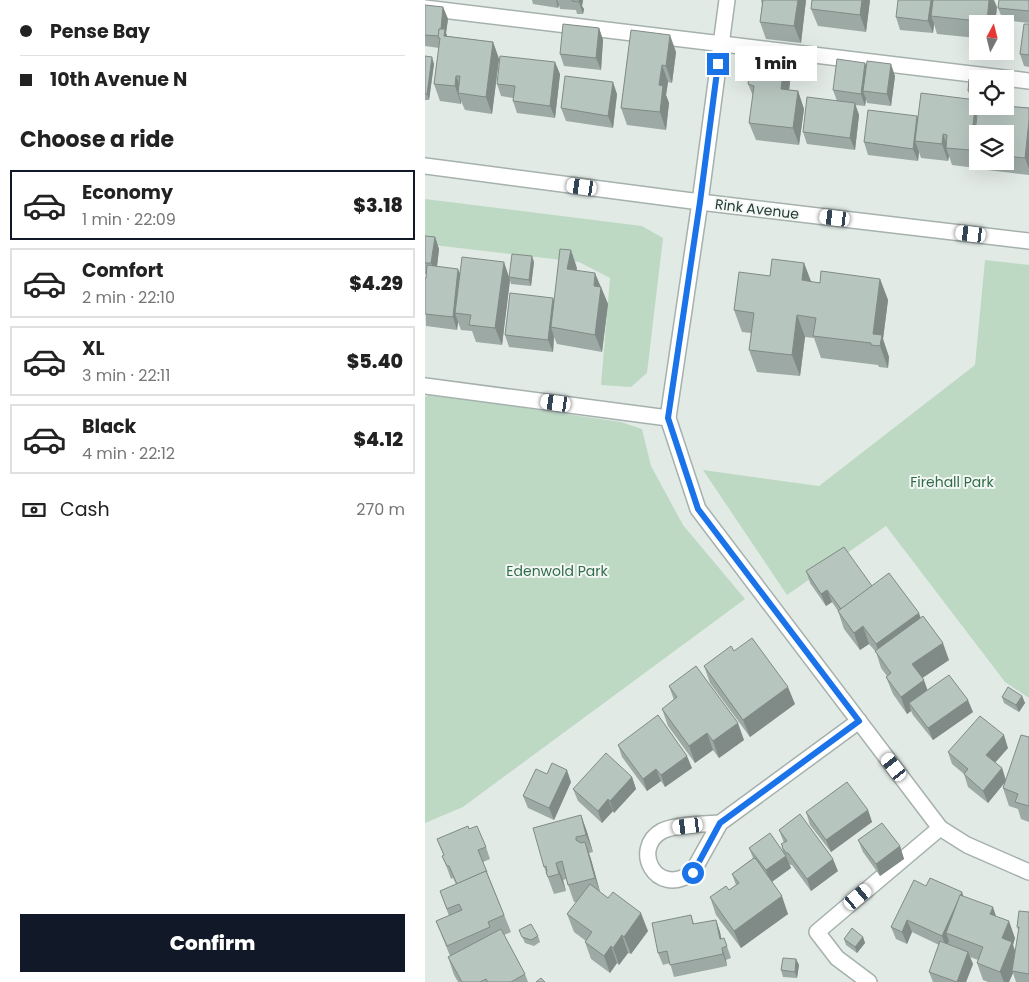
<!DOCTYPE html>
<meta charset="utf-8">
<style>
:root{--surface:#fff;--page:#f2f2f2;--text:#222;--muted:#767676;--line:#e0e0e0;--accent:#111827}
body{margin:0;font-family:Poppins,sans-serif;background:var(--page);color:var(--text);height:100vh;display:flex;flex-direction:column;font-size:19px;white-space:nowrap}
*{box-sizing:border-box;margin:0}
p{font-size:16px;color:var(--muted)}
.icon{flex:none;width:28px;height:28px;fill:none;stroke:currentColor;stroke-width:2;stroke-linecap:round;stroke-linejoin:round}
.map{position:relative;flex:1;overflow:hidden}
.side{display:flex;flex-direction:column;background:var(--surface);width:425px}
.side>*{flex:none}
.banner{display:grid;align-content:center;height:110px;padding:0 20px;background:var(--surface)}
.needle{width:32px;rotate:7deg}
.buttons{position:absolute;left:544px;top:15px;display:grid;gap:10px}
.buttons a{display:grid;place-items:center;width:45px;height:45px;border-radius:0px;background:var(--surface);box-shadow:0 5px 20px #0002;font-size:25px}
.end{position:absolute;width:22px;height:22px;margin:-11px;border:6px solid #1a73e8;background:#fff;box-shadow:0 0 0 2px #fff}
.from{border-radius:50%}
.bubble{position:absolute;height:35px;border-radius:0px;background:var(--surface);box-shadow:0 5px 20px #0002;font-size:16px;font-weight:800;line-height:35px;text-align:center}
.car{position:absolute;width:15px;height:30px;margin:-15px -8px;border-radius:6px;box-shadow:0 0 4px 1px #0007;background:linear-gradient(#fff 24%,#345 0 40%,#fff 0 76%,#345 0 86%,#fff 0)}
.banner b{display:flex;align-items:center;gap:18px;height:48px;font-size:19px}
.banner b+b{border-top:1px solid var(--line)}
.banner i{width:12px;height:12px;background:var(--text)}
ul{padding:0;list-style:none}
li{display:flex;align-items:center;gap:15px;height:70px;margin:0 10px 8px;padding:0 10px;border:2px solid var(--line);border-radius:0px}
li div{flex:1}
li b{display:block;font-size:19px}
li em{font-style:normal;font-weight:800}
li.on{border-color:var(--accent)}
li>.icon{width:45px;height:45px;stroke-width:1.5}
h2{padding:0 20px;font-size:22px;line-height:60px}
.pay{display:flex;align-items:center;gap:12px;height:55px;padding:0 20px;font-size:19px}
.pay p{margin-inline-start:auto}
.button{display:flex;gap:10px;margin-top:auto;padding:10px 20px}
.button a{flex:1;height:58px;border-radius:0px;background:var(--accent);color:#fff;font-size:20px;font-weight:800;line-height:58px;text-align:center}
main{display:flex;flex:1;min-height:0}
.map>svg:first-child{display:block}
.green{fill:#bdd9c4}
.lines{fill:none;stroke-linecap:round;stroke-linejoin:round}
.minor-casing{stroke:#a5b1ad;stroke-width:18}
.minor{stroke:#fff;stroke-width:15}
.wall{fill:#9da9a4;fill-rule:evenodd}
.shaded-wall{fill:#808a86}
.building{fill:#b7c5bf;stroke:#808a86}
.route{stroke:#1a73e8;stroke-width:6}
.labels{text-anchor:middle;stroke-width:4;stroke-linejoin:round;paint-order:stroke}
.street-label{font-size:14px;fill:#243933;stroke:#f2f7f4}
.park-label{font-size:14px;fill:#326c48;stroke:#f2f7f4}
</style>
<main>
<section class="side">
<div class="banner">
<b><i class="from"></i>Pense Bay</b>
<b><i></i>10th Avenue N</b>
</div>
<h2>Choose a ride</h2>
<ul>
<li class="on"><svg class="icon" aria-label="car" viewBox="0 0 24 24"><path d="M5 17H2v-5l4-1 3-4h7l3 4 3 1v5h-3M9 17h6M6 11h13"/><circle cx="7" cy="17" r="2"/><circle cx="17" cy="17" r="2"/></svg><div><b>Economy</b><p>1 min · 22:09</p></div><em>$3.18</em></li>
<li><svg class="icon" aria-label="car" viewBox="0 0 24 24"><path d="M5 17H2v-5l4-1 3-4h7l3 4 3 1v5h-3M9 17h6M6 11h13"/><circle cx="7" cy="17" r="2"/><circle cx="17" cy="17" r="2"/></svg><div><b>Comfort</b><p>2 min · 22:10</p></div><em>$4.29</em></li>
<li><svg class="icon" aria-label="car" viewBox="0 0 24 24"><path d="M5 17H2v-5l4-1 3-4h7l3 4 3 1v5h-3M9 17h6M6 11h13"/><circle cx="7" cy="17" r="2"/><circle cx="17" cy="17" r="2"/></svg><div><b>XL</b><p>3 min · 22:11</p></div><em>$5.40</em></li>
<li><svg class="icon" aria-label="car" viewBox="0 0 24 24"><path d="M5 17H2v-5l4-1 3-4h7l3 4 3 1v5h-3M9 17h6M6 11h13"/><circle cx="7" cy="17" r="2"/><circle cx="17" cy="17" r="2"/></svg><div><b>Black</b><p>4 min · 22:12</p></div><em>$4.12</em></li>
</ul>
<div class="pay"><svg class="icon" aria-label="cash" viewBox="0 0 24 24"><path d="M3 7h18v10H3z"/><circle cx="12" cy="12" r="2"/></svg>Cash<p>270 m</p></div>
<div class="button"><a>Confirm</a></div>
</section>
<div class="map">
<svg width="604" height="982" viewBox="0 0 604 982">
<rect width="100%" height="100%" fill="#e2eae6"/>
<g class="green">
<path d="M0,199L217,226L238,238L222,373L206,387L176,385L185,278L154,262L0,244Z"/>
<path d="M560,260L604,265V698L580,682L461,526L362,595L278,470L394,486L550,365Z"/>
<path d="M5,394L196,422L217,429L226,466L258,525L320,599L38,807L0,823V397Z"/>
</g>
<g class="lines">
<g class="minor-casing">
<g id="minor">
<path d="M302,0L275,202L243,418L273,509L515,828L542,845L604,872"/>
<path d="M0,8L604,81"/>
<path d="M0,166L275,202L604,241"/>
<path d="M0,386L243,418"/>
<path d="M295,823C279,824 251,824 237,831C206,848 230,898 267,873L295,823L434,721"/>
<path d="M444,982L412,958L392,932L515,828"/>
</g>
</g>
<use href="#minor" class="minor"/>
</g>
<g class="wall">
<path d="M107,0H158L157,6L159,9L158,14H152L151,10L135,9L134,5L133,8L108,4Z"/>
<path d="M336,0H381L376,43L341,39L335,22L337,5Z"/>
<path d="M445,0L441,32L393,26L386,9Z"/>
<path d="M604,0V23L578,20L573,8Z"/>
<path d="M0,5L18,7L23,19L21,33L22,36L68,42L74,59L67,114L40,110L36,101V104L15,101L9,84L14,48L0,46Z"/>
<path d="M572,7L570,24H552V38L512,34L509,24L508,33L475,30L471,17Z"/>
<path d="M604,24V67L599,66L595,54Z"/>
<path d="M174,28L178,40L176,70L139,66L135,54Z"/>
<path d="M206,30L251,52L247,83L243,82L241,95L244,103L241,130L202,125L196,108Z"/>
<path d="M0,56L9,64L4,100H0Z"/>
<path d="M360,57L366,74L364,90L373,91L379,109L374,145L331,140L324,123L328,96L323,84Z"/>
<path d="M440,63L441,66L470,76L466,106L442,103L441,99L440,106L430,105L434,115L430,150L382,144L378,132L412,101L408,90Z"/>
<path d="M135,74L130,118L92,113L88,101V98L76,96L72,84Z"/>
<path d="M552,79V98L545,97L543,91Z"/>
<path d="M586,93L584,106L604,108V175L554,169L552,163L551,168L527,165L524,156L523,161L496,158L494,152L493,161L443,155L439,142L492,116L551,100L552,106ZM552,134H580V161H552Z"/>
<path d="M192,94L188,128L141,121L136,108Z"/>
<path d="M0,236L10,237L14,249L12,266L35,273L84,276L109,262L106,286L86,284L85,280L77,345L51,342L47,331L36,330L33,322L32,330L1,326L0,278H1V274H0Z"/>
<path d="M379,263L386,282L395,283L455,279L463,300L458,339L464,357L463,368L454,367L453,365L396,358L389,338L380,337L375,376L332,372L324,350L326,333L317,332L309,310L345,276Z"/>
<path d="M152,268L151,270L176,287L183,304L177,352L132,344L129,337L128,352L84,347L80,335L129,300Z"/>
<path d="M381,571L447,586L496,618L524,660L497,678L502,690L548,712L508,740L488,715L486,711L482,714L468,694L461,677L462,676L456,668L451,652L444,644L435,650L419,629L413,611L407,602L401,606L385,583Z"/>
<path d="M279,666L370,704L325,737L285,683Z"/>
<path d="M244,686L319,740L294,758L288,750L270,763L243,726L237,709L249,700Z"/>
<path d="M597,696L600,703L594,712L579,703L577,697Z"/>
<path d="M604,737V822L596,819L593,809L584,806L578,788L580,782L563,803L543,787L539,774L527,764L523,752L583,748L570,763L577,768L581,780Z"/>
<path d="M193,745L267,768L240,787L236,781L222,791L197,757Z"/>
<path d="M122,774L146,782L129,820L103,808L98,796Z"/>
<path d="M207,777L211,789L189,813L188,811L177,823L153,801L148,789Z"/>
<path d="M443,810L447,822L406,852L385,825L381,812Z"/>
<path d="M156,815L162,832L168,852L164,853L175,892L223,931L206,954L203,953L194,965L192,963L185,973L166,959L160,942L161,941L149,932L142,914L152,902H149L141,879L138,880L141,891L129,894L119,867Z"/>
<path d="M44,829L61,847L65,859L58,862L86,932L79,935L100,974L103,982H33L29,975L23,957L25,956L11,921L24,916L15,891L31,884L28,878L26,879L22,868L17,856H19L12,839Z"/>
<path d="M354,830L413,871L386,891L367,865H366L364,864L366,868L347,882L363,914L316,948L291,915L285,897L304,890L311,885L307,874L328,858L324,848L358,851L356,844L359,843Z"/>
<path d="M433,840L475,846L479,859L455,876L438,852Z"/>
<path d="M501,886L538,896L571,916L590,938L588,945L590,952L594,932L592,927L604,912V982H591L588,973L584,982H563L558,980L552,963L553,960L545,957L548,964L541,982H508L504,972L514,945L487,932L482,944L471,939L466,927Z"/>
<path d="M266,915L269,924L291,920L295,932L296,939L302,946L306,958L301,960L302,966L249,977L245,963L238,965L233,953Z"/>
<path d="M94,930L113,936L115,942L109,946L100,943Z"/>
<path d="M438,937L440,943L432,953L421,945L419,939Z"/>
<path d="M371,959L374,965L372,978L358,977L356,970Z"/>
</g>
<g class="shaded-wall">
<path d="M131,0H132L134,5L133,8Z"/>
<path d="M154,0H158L157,6L159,9L158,14L154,2Z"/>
<path d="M373,0H381L376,43L369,26Z"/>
<path d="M437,0H445L441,32L435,15Z"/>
<path d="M506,0H512L506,16L509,24L508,33L503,21Z"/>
<path d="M564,0H569L572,7L570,24H562V22Z"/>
<path d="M18,7L23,19L21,33L26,47L15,37Z"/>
<path d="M174,28L178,40L176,70L171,58Z"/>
<path d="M245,35L251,52L247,83L241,66Z"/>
<path d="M68,42L74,59L67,114L61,97Z"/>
<path d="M7,57L9,64L4,100L2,94Z"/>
<path d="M360,57L366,74L362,107L356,89Z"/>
<path d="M130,62L135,74L130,118L125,106Z"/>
<path d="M440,63L444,75L438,91L441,99L440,106L436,94Z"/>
<path d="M466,64L470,76L466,106L462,94Z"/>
<path d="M237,65L243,82L241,95L244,103L241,130L235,112L234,85Z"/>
<path d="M31,76L38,93H33L36,101V104L30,86Z"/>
<path d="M582,80L586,93L582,121L580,106V94Z"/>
<path d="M188,82L192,94L188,128L183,116Z"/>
<path d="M373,91L379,109L374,145L368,128Z"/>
<path d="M551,100L552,106L548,152L552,163L551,168L545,150Z"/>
<path d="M430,103L434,115L430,150L425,138Z"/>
<path d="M492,116L490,141L494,152L493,161L488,149Z"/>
<path d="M604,120V169L600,158Z"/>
<path d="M518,134L523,148H521L524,156L523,161L517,144Z"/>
<path d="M10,237L14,249L11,275L6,263Z"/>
<path d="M146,250L152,268L149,286L142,269Z"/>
<path d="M107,256L109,262L106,286L104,280Z"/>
<path d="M79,262L85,280L77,345L70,328Z"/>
<path d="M379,263L387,284L377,280Z"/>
<path d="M33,269L38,281L30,313L33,322L32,330L28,317Z"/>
<path d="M170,273L183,304L177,352L170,335L169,286Z"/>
<path d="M455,279L463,300L458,339L464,357L463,368L455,346L448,334Z"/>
<path d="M128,298L133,311L126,327L129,337L128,352L123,340Z"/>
<path d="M372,315L380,337L375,376L367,355Z"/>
<path d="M402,590L407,602L401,606L396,594Z"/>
<path d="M494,613L500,630L457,662L451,644Z"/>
<path d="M438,626L444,644L435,650L429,633Z"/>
<path d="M518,643L524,660L493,681L487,664Z"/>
<path d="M499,680L505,697L484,703L486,711L482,714L476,697Z"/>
<path d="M363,687L370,704L325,737L318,720Z"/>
<path d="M597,696L600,703L594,712L591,705Z"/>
<path d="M543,700L548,712L508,740L503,728Z"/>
<path d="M313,723L319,740L294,758L288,741Z"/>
<path d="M282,733L288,750L270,763L264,746Z"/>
<path d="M579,735L583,748L565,768L561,755Z"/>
<path d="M262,756L267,768L240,787L236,775Z"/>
<path d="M577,768L581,781L563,803L558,791Z"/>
<path d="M231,769L236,781L222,791L218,779Z"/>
<path d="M142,770L146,782L129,820L124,808Z"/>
<path d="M207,777L211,789L189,813L185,801Z"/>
<path d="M183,799L188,811L177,823L173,811Z"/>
<path d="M443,810L447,822L406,852L401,840Z"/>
<path d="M156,815L162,832L168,852L161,835Z"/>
<path d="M160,842L166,859L176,895L170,878Z"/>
<path d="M475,846L479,859L455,876L451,864Z"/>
<path d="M361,856L366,868L345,883L341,870Z"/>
<path d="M408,859L413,871L386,891L382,879Z"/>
<path d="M131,863L138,880L141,891L134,874Z"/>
<path d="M537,892L541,904L521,933L524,941L521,948L517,936Z"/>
<path d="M357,896L363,914L316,948L309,931Z"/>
<path d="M568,907L574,925L565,914Z"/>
<path d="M216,913L223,931L206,954L199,937Z"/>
<path d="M291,920L295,932L298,947L295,939Z"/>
<path d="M482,920L487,932L482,944L477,932Z"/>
<path d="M584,921L590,938L588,945L593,959L587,971L588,973L584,982H579L575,972L577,938Z"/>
<path d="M197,935L203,953L194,965L188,948Z"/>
<path d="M438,937L440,943L432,953L430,947Z"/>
<path d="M186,946L192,963L185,973L179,956Z"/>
<path d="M297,948L301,960L302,966L298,954Z"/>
<path d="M543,952L548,964L541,982H532Z"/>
<path d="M371,959L374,965L372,978L370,972Z"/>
</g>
<g class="building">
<path d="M147,0H154V2L147,1Z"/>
<path d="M338,0H373L369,26L335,22Z"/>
<path d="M387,0H437L435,15L386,9Z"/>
<path d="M473,0H506L503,21L471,17Z"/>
<path d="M508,0H564L562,22L506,16Z"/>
<path d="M574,0H604V11L573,8Z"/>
<path d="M0,5L18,7L16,29H14V36L0,35Z"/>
<path d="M138,24L174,28L171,58L135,54Z"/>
<path d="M599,24H604V55L595,54Z"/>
<path d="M14,29H20L19,36L68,42L61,97L33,93L35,76H31L30,86L9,84L15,38H13Z"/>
<path d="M206,30L245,35L241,66L237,65L234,85L238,86L235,112L196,108Z"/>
<path d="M327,53L360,57L356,89L373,91L368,128L324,123L329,86L323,84Z"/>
<path d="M0,56L7,57L2,94H0Z"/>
<path d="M75,56L130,62L125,106L88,101L90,86L72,84Z"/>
<path d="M412,59L440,63L436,94L408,90Z"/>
<path d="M442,61L466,64L462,94L438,91Z"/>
<path d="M140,76L188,82L183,116L136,108Z"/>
<path d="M544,79H552V92L543,91Z"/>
<path d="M580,80H582L580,94Z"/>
<path d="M496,93L551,100L545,150L521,148L522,135L518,134L517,144L490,141Z"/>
<path d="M382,97L430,103L425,138L378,132Z"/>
<path d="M553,106H580L604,108V120L600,158L580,156V134H552V153L548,152Z"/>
<path d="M443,110L492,116L488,149L439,142Z"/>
<path d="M0,236L10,237L6,263H0Z"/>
<path d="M135,249L146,250L142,269L170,273L169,286L176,287L170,335L126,327Z"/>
<path d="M87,254L107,256L104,280L84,277Z"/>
<path d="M37,257L79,262L70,328L44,325L46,315L30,313Z"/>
<path d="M347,259L379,263L377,280L395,283L396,271L455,279L448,334L457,335L455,346L446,345V343L388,336L391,318L372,315L367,355L324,350L329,313L309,310L314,272L345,276Z"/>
<path d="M2,265L33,269L28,317L0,314V278H1Z"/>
<path d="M85,293L128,298L123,340L80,335Z"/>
<path d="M419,547L447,586L416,609L402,590L396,594L381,571Z"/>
<path d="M464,573L494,613L451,644L438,626L429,633L413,611Z"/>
<path d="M498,616L518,643L487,664L499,680L476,697L461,677L466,673L450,651Z"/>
<path d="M327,638L363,687L318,720L279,666L306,646L309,651Z"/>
<path d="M271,666L313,723L288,741L282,733L264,746L237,709L252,697L244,686Z"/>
<path d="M524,675L543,700L503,728L484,703Z"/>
<path d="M583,687L597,696L591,705L577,697Z"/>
<path d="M233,715L262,756L236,775L231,769L218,779L193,745Z"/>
<path d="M555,716L579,735L561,755L577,768L558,791L539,774L543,769L523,752Z"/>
<path d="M596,735L604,737V806L590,802L593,794L578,788Z"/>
<path d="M181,753L207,777L185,801L183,799L173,811L148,789Z"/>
<path d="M127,763L142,770L124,808L98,796L111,769L122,774Z"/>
<path d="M422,782L443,810L401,840L381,812Z"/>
<path d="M375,814L408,859L382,879L363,853H361L357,847L358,846L356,844L362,841L354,830Z"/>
<path d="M156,815L161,835L151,837V840L156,843L160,842L170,878L143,885L137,861L131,863L134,874L123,877L121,872H122L121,866L119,867L108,828Z"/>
<path d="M457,823L475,846L451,864L433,840Z"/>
<path d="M43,826L44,829L52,826L61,847L53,850L62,872H61V871L32,884L24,866H22L17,856L19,855L12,839Z"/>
<path d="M345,833L361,856L341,870L324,848Z"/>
<path d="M329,858L331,859L357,896L309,931L285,897L301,886L304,890L314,883L307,874Z"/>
<path d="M61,871L79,915L63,922L65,927L22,946L11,921L37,910L34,904L22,909L15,891Z"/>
<path d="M505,878L537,892L517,936L482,920L477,932L466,927L489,880L501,886Z"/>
<path d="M165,884L183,898L188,892L216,913L199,937L197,935L188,948L186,946L179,956L160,942L167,932L142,914Z"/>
<path d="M535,895L568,907L565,914L584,921L577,938L587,942L575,972L552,963L558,947L521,933Z"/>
<path d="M594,911L604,912V974L587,971L594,927H592Z"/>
<path d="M266,915L268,924L291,920L295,939L299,938L302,946L297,948L298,954L245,965L242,951L233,953L227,923Z"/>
<path d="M106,924L113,936L106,940L97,937L94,930Z"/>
<path d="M427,928L438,937L430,947L419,939Z"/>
<path d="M76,929L100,974L86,982H63L61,979L55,982H37L23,957Z"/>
<path d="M515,941L543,952L532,982L504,972Z"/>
<path d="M358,958L371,959L370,972L356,970Z"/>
<path d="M116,978L120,982H111Z"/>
</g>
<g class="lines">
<path class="route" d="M268,873L295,823L434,721L273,509L243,418L275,202L293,64"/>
</g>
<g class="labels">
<g class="street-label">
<text transform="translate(332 209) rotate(7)" y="5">Rink Avenue</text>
</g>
<g class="park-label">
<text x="527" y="487">Firehall Park</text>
<text x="132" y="576">Edenwold Park</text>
</g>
</g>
</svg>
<div class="buttons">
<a><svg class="needle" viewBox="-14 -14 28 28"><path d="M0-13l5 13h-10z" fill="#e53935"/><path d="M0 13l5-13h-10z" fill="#767676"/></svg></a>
<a><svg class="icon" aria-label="locate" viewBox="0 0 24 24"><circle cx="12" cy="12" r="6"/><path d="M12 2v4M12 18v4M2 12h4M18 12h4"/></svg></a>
<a><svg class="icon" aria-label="layers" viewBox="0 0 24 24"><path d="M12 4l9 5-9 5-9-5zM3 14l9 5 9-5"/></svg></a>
</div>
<i class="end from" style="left:268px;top:873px"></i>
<i class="end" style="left:293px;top:64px"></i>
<div class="bubble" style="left:310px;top:46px;width:82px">1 min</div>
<i class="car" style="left:157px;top:187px;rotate:278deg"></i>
<i class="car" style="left:410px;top:218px;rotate:277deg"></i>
<i class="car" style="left:546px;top:234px;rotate:277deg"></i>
<i class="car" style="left:131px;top:403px;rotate:278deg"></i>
<i class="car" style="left:469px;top:767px;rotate:323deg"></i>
<i class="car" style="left:263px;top:826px;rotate:263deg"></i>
<i class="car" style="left:433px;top:897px;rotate:50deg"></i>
</div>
</main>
